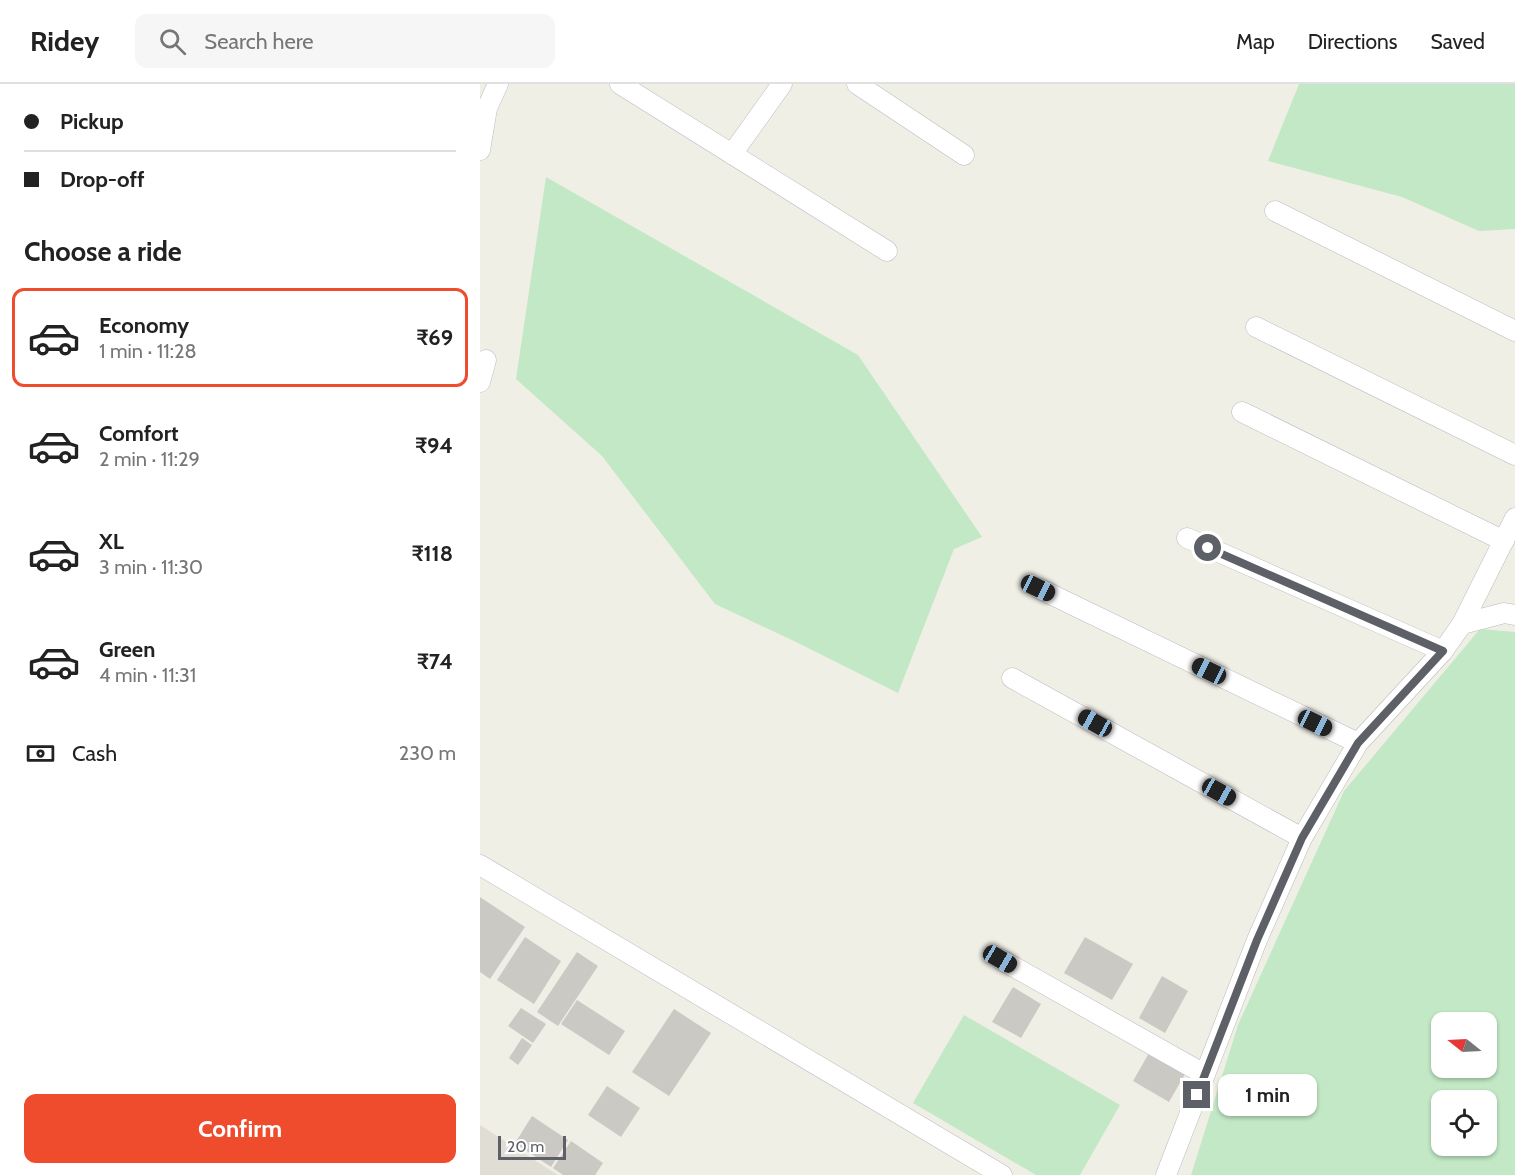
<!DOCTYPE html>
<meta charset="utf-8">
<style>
:root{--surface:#fff;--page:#f6f6f6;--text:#222;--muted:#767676;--line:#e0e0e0;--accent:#ef4b2d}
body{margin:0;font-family:Cabin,sans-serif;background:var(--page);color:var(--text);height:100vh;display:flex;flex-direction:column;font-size:22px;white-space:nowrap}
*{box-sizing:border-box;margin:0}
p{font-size:20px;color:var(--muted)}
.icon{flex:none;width:33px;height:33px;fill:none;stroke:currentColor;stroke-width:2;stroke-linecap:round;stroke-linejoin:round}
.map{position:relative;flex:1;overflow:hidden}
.drawer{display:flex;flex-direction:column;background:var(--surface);width:480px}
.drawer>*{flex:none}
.banner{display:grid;align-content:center;height:132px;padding:0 24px;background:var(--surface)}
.needle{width:39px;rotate:288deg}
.fabs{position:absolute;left:951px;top:928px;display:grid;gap:12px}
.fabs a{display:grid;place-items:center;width:66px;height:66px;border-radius:12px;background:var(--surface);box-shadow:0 2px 4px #0004;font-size:30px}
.scale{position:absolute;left:18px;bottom:15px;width:68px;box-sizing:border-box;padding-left:6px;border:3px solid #5d6167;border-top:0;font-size:16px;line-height:21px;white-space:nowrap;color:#5d6167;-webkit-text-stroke:4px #fff;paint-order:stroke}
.end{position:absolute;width:27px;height:27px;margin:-14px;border:8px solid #5d6167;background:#fff;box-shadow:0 0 0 3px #fff}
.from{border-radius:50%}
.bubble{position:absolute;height:42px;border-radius:12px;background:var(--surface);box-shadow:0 2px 4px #0004;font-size:20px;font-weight:800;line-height:42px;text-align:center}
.car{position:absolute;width:18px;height:36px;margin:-18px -9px;border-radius:8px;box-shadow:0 0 4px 2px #0007;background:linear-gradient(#222 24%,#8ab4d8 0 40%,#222 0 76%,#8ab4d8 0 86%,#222 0)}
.banner b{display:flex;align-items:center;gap:21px;height:57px;font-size:22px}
.banner b+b{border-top:2px solid var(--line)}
.banner i{width:15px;height:15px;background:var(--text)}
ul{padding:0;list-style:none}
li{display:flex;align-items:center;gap:18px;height:99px;margin:0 12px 9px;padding:0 12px;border:3px solid transparent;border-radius:12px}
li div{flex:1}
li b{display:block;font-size:22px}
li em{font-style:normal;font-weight:800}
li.on{border-color:var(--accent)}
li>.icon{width:54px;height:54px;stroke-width:1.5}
h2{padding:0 24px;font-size:27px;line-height:72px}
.pay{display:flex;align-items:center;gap:15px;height:66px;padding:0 24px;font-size:22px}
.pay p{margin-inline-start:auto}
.button{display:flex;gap:12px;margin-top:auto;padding:12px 24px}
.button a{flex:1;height:69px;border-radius:12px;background:var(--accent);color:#fff;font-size:24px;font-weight:800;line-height:69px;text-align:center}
header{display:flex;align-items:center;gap:36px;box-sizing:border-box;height:84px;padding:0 30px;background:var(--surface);border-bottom:2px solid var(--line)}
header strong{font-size:28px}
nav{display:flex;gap:33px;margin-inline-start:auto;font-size:21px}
.search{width:420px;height:54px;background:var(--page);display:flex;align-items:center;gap:15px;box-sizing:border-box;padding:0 21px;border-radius:12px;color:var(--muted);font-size:22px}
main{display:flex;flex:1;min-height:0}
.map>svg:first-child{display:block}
.education{fill:#e0ded4}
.green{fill:#c2e8c5;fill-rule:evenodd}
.building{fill:#cbc9c3}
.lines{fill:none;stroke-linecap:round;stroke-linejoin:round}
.street-casing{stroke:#b8bbc0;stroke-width:21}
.street{stroke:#fff;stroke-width:20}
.route{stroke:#5d6167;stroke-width:8}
</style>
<header>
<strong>Ridey</strong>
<div class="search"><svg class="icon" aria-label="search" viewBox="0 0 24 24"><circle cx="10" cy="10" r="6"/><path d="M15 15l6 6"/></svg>Search here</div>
<nav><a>Map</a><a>Directions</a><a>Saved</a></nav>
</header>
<main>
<section class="drawer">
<div class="banner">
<b><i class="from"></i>Pickup</b>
<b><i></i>Drop-off</b>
</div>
<h2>Choose a ride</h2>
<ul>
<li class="on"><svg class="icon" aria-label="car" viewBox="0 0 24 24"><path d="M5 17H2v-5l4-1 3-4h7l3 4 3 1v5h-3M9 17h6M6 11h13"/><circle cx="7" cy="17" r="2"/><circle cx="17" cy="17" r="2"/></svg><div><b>Economy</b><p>1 min · 11:28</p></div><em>₹69</em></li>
<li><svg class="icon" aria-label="car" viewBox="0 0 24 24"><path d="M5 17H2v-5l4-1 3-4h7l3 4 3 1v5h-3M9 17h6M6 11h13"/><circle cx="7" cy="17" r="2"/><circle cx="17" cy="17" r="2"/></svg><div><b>Comfort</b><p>2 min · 11:29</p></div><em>₹94</em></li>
<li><svg class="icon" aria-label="car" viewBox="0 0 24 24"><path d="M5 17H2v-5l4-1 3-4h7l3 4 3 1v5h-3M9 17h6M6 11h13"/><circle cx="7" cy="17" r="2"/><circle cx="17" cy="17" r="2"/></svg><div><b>XL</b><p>3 min · 11:30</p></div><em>₹118</em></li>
<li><svg class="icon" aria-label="car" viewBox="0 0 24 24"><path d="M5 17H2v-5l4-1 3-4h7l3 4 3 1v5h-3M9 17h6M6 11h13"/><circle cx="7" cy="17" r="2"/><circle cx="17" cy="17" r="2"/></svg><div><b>Green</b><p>4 min · 11:31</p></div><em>₹74</em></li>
</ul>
<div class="pay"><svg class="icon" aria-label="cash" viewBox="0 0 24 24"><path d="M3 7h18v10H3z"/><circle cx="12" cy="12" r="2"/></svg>Cash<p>230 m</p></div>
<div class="button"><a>Confirm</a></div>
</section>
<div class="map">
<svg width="1035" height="1091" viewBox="0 0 1035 1091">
<rect width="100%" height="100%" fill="#f0efe6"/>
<path class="education" d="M0,1041L78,1091H0Z"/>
<g class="green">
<path d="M819,0H1035V145L999,147L922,113L788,77Z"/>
<path d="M66,93L378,271L502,453L474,465L418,609L312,556L235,520L122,372L36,295Z"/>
<path d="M1000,545L1035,548V1091H711L758,941L864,707ZM962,939H1006V984H962ZM962,1017H1006V1062H962Z"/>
<path d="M484,931L640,1021L600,1091H556L433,1019Z"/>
</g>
<g class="building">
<path d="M0,813L45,843L10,895L0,888Z"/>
<path d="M45,853L81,877L54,920L17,896Z"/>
<path d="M605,853L653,880L632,916L584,889Z"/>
<path d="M97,868L118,882L78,942L57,928Z"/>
<path d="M682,892L708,907L685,949L659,934Z"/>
<path d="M533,903L561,920L541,954L512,938Z"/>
<path d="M97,916L145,947L129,971L81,940Z"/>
<path d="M41,924L66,940L53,959L28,942Z"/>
<path d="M194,925L231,949L189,1012L152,988Z"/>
<path d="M42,954L52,961L38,981L29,974Z"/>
<path d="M669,969L705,990L689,1018L653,997Z"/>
<path d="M127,1002L160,1024L141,1053L108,1031Z"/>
<path d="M52,1032L88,1056L71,1083L35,1059Z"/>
<path d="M91,1057L123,1079L115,1091H83L73,1084Z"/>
</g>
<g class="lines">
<g class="street-casing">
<g id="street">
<path d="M140,0L407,167"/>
<path d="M377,0L484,71"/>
<path d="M0,66L7,24L18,0"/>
<path d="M252,70L302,0"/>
<path d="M795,127L1035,247"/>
<path d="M776,243L1035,371"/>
<path d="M0,298L6,276"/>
<path d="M762,328L1024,457"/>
<path d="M707,454L963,567"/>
<path d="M558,504L878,659"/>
<path d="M982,540L1035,434"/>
<path d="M532,594L822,754"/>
<path d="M0,781L522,1091"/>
<path d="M520,875L724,990"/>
<path d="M686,1091L777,856L822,754L878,659L963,567L982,540L1024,529L1035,531"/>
</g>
</g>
<use href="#street" class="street"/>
</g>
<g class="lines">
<path class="route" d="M717,1011L777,856L822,754L878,659L963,567L728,464"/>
</g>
</svg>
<div class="fabs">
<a><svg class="needle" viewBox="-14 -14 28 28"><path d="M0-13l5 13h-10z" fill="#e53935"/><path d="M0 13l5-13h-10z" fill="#767676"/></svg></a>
<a><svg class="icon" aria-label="locate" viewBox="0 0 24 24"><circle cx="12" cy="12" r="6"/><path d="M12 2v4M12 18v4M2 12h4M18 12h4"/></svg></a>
</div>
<div class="scale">20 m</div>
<i class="end from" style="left:728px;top:464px"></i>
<i class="end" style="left:717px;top:1011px"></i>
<div class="bubble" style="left:738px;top:990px;width:99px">1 min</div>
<i class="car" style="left:558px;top:504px;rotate:116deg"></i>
<i class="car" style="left:729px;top:587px;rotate:296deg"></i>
<i class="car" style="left:615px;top:639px;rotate:299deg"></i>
<i class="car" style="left:835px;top:639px;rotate:116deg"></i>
<i class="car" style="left:739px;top:708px;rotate:119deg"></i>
<i class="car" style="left:520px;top:875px;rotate:120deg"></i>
</div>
</main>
